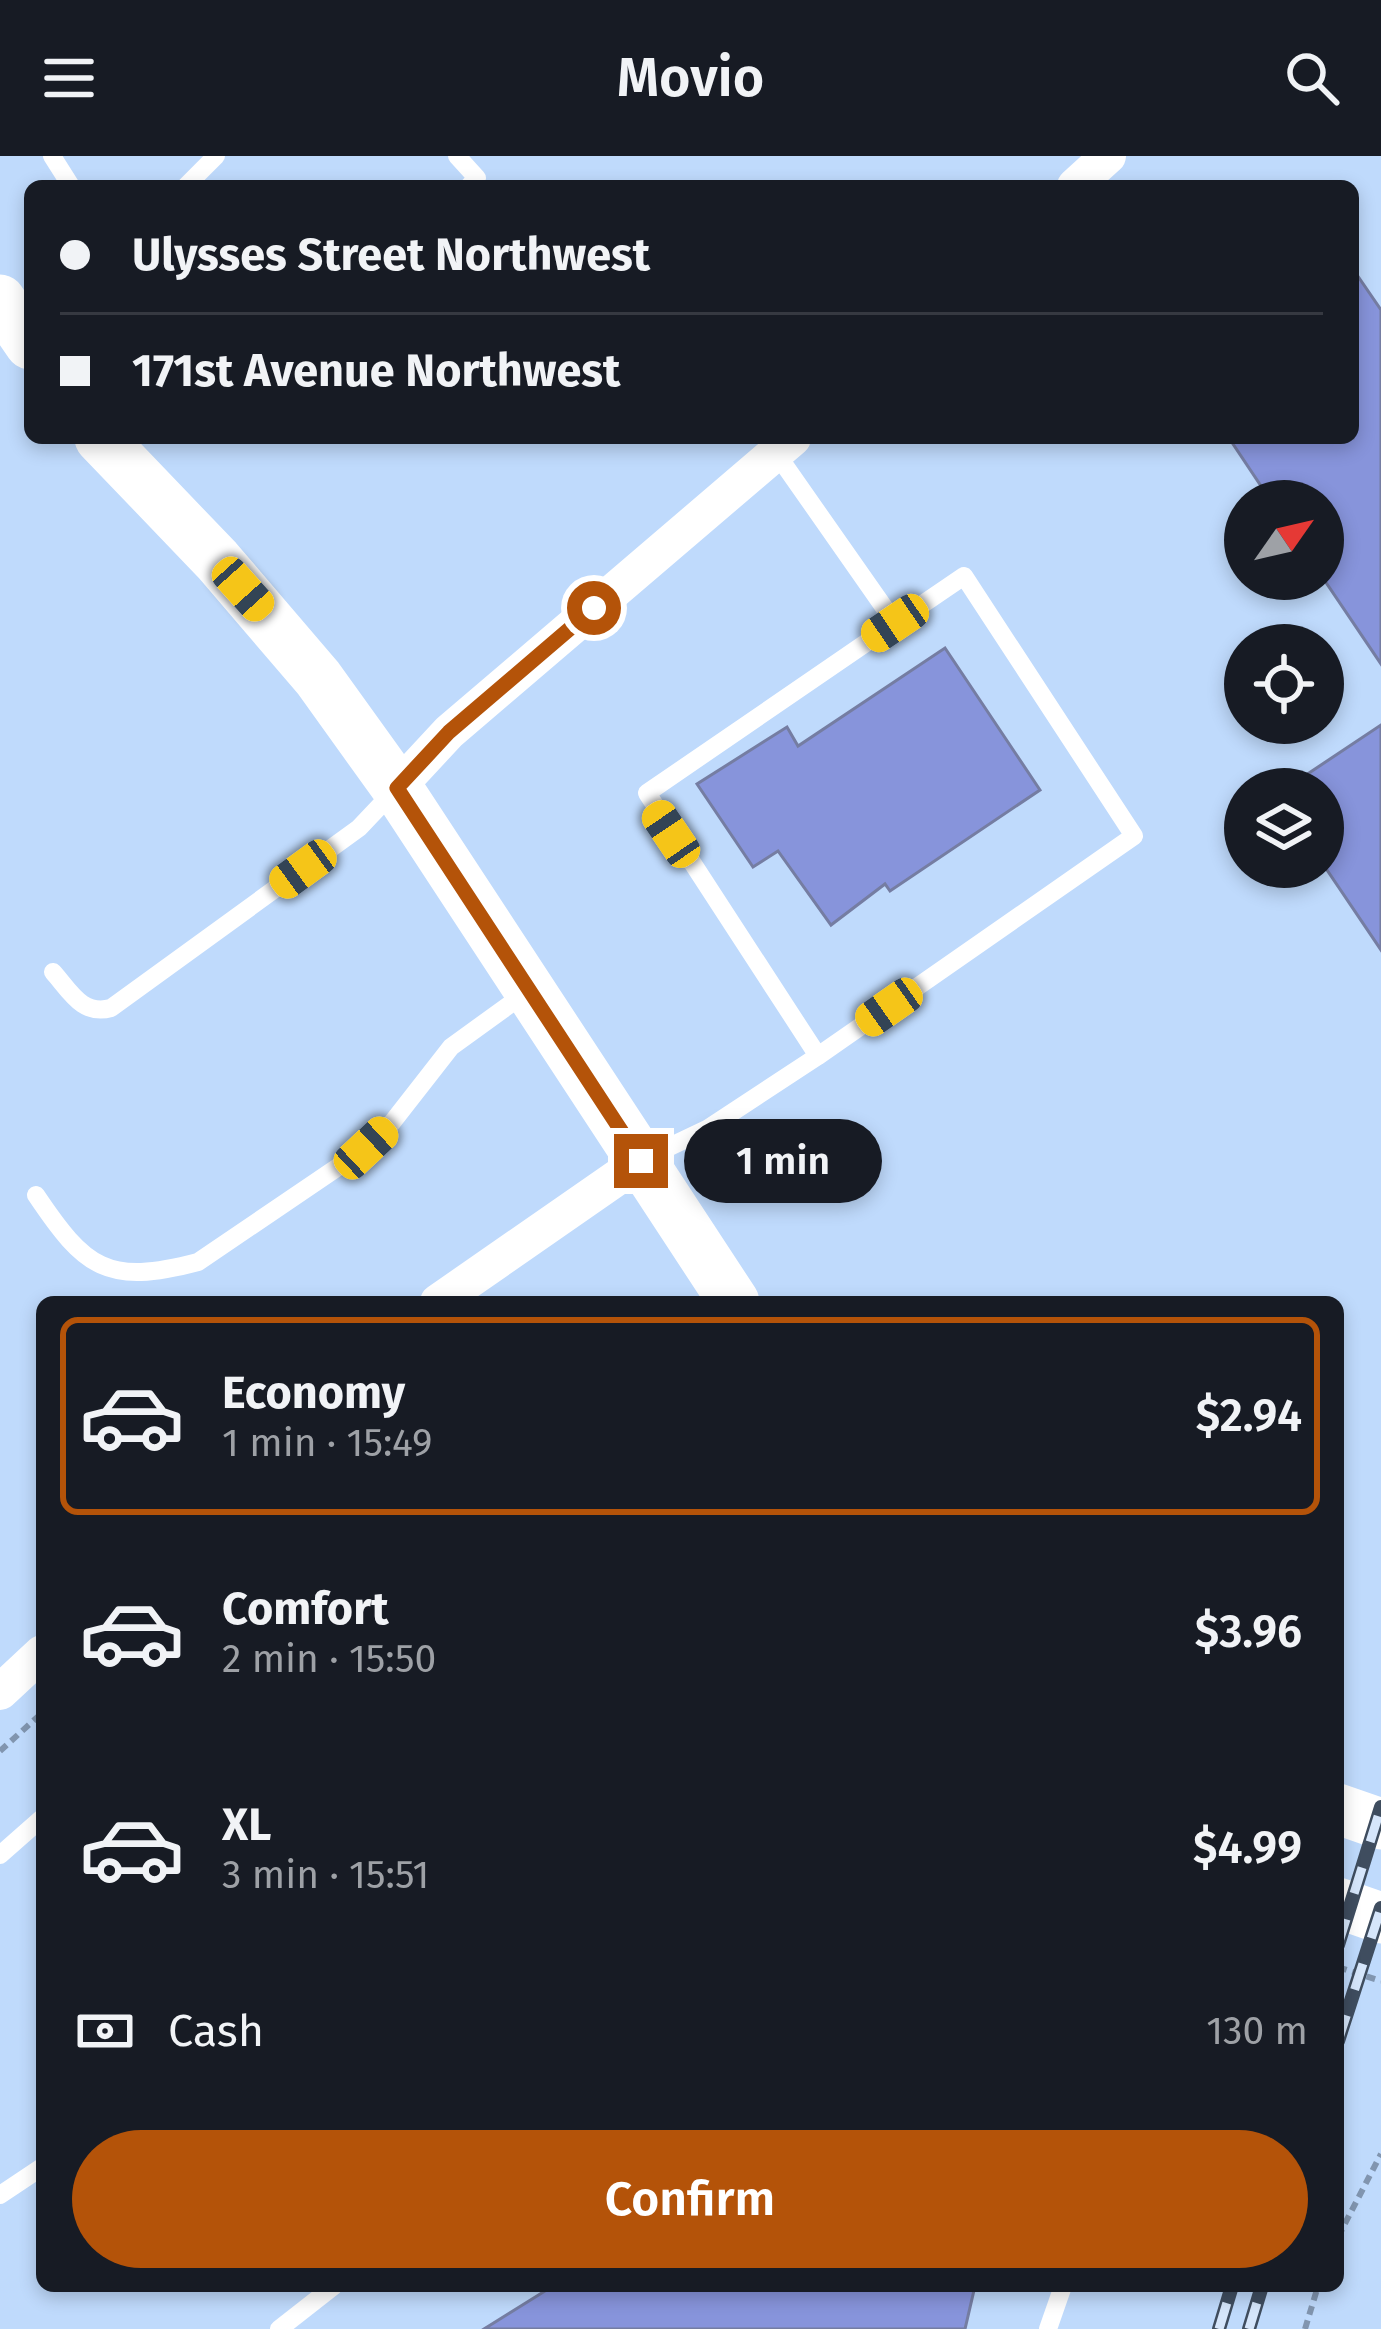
<!DOCTYPE html>
<meta charset="utf-8">
<style>
:root{--surface:#171b24;--page:#242831;--text:#f1f3f6;--muted:#9ea1a6;--line:#363941;--accent:#b45309}
body{margin:0;font-family:"Fira Sans",sans-serif;background:var(--page);color:var(--text);height:100vh;display:flex;flex-direction:column;font-size:45px;white-space:nowrap}
*{box-sizing:border-box;margin:0}
p{font-size:39px;color:var(--muted)}
.icon{flex:none;width:66px;height:66px;fill:none;stroke:currentColor;stroke-width:2;stroke-linecap:round;stroke-linejoin:round}
.map{position:relative;flex:1;overflow:hidden}
.side{position:absolute;left:36px;top:1140px;width:1308px;height:996px;display:flex;flex-direction:column;background:var(--surface);border-radius:18px;box-shadow:0 6px 18px #0003}
.side>*{flex:none}
.hud{position:absolute;left:24px;top:24px;width:1335px;height:264px;border-radius:18px;box-shadow:0 6px 18px #0003;display:grid;align-content:center;height:264px;padding:0 36px;background:var(--surface)}
.needle{width:78px;rotate:56deg}
.controls{position:absolute;left:1224px;top:324px;display:grid;gap:24px}
.controls a{display:grid;place-items:center;width:120px;height:120px;border-radius:50%;background:var(--surface);box-shadow:0 6px 18px #0003;font-size:60px}
.end{position:absolute;width:54px;height:54px;margin:-27px;border:15px solid #b45309;background:#fff;box-shadow:0 0 0 6px #fff}
.from{border-radius:50%}
.bubble{position:absolute;height:84px;border-radius:42px;background:var(--surface);box-shadow:0 6px 18px #0003;font-size:39px;font-weight:600;line-height:84px;text-align:center}
.car{position:absolute;width:36px;height:72px;margin:-36px -18px;border-radius:15px;box-shadow:0 0 9px 3px #0007;background:linear-gradient(#f5c518 24%,#345 0 40%,#f5c518 0 76%,#345 0 86%,#f5c518 0)}
.hud b{display:flex;align-items:center;gap:42px;height:114px;font-size:45px}
.hud b+b{border-top:3px solid var(--line)}
.hud i{width:30px;height:30px;background:var(--text)}
ul{padding:21px 0 0;list-style:none}
li{display:flex;align-items:center;gap:36px;height:198px;margin:0 24px 18px;padding:0 12px;border:6px solid transparent;border-radius:18px}
li div{flex:1}
li b{display:block;font-size:45px}
li em{font-style:normal;font-weight:600}
li.current{border-color:var(--accent)}
li>.icon{width:108px;height:108px;stroke-width:1.5}
.pay{display:flex;align-items:center;gap:30px;height:132px;padding:0 36px;font-size:45px}
.pay p{margin-inline-start:auto}
.primary-button{display:flex;gap:24px;margin-top:auto;padding:24px 36px}
.primary-button a{flex:1;height:138px;border-radius:72px;background:var(--accent);color:#fff;font-size:48px;font-weight:600;line-height:138px;text-align:center}
header{display:flex;justify-content:space-between;align-items:center;height:156px;padding:0 36px;background:var(--surface);font-size:54px;font-weight:600}
.map>svg:first-child{display:block}
.building{fill:#8794db;stroke:#757da2;stroke-width:3}
.lines{fill:none;stroke-linecap:round;stroke-linejoin:round}
.path{stroke:#8195af;stroke-width:6;stroke-dasharray:9 6;stroke-linecap:butt}
.lane{stroke:#fff;stroke-width:18}
.street{stroke:#fff;stroke-width:36}
.secondary{stroke:#fff;stroke-width:51}
.rail-casing{stroke:#3f4d5f;stroke-width:14}
.rail{stroke:#d6e6fb;stroke-width:9;stroke-dasharray:27;stroke-linecap:butt}
.route{stroke:#b45309;stroke-width:15}
</style>
<header><svg class="icon" aria-label="menu" viewBox="0 0 24 24"><path d="M4 6h16M4 12h16M4 18h16"/></svg>Movio<svg class="icon" aria-label="search" viewBox="0 0 24 24"><circle cx="10" cy="10" r="6"/><path d="M15 15l6 6"/></svg></header>
<div class="map">
<svg width="1381" height="2173" viewBox="0 0 1381 2173">
<rect width="100%" height="100%" fill="#bfdafc"/>
<g class="building">
<path d="M1353,113L1381,154V508L1323,422V345H1271L1229,282H1353Z"/>
<path d="M945,492L1040,634L890,735L885,728L831,769L778,695L753,711L697,628L787,571L798,590Z"/>
<path d="M1381,569V794L1323,708V633H1285Z"/>
<path d="M553,2130H975L965,2173H484Z"/>
</g>
<g class="lines">
<g class="path">
<path d="M0,1595L42,1557"/>
<path d="M1338,1811L1381,1825"/>
<path d="M1338,2081L1381,1998"/>
<path d="M1305,2173L1318,2130"/>
</g>
<g class="lane">
<path d="M52,0L71,30"/>
<path d="M457,0L477,22L469,30"/>
<path d="M186,30L216,0"/>
<path d="M53,816C70,835 82,860 111,852L359,672L394,635"/>
<path d="M818,900L647,637L895,467"/>
<path d="M644,1003L707,973L818,900L1134,680L964,420L895,467L776,297"/>
<path d="M36,1039C85,1112 107,1130 198,1106L366,992L387,973L451,891L527,836"/>
<path d="M0,1699L42,1662"/>
<path d="M0,2039L42,2011"/>
<path d="M279,2173L334,2130"/>
<path d="M1048,2173L1063,2130"/>
</g>
<g class="street">
<path d="M1075,30L1108,0"/>
<path d="M397,632L449,576L793,282"/>
<path d="M438,1146L641,1005"/>
<path d="M0,1536L42,1497"/>
</g>
<g class="secondary">
<path d="M0,144L30,188"/>
<path d="M100,282L217,404L318,522L397,632L734,1146"/>
<path d="M1338,1653L1381,1668"/>
<path d="M1338,1747L1381,1762"/>
</g>
<g class="rail-casing">
<g id="rail">
<path d="M1338,1789L1381,1651"/>
<path d="M1338,1885L1381,1752"/>
<path d="M1219,2173L1232,2130"/>
<path d="M1249,2173L1262,2130"/>
</g>
</g>
<use href="#rail" class="rail"/>
</g>
<g class="lines">
<path class="route" d="M594,452L449,576L397,632L641,1005"/>
</g>
</svg>
<div class="controls">
<a><svg class="needle" viewBox="-14 -14 28 28"><path d="M0-13l5 13h-10z" fill="#e53935"/><path d="M0 13l5-13h-10z" fill="#9ea1a6"/></svg></a>
<a><svg class="icon" aria-label="locate" viewBox="0 0 24 24"><circle cx="12" cy="12" r="6"/><path d="M12 2v4M12 18v4M2 12h4M18 12h4"/></svg></a>
<a><svg class="icon" aria-label="layers" viewBox="0 0 24 24"><path d="M12 4l9 5-9 5-9-5zM3 14l9 5 9-5"/></svg></a>
</div>
<i class="end from" style="left:594px;top:452px"></i>
<i class="end" style="left:641px;top:1005px"></i>
<div class="bubble" style="left:684px;top:963px;width:198px">1 min</div>
<i class="car" style="left:243px;top:433px;rotate:138deg"></i>
<i class="car" style="left:895px;top:467px;rotate:236deg"></i>
<i class="car" style="left:671px;top:678px;rotate:326deg"></i>
<i class="car" style="left:303px;top:713px;rotate:234deg"></i>
<i class="car" style="left:889px;top:851px;rotate:235deg"></i>
<i class="car" style="left:366px;top:992px;rotate:47deg"></i>
<div class="hud">
<b><i class="from"></i>Ulysses Street Northwest</b>
<b><i></i>171st Avenue Northwest</b>
</div>
<section class="side">
<ul>
<li class="current"><svg class="icon" aria-label="car" viewBox="0 0 24 24"><path d="M5 17H2v-5l4-1 3-4h7l3 4 3 1v5h-3M9 17h6M6 11h13"/><circle cx="7" cy="17" r="2"/><circle cx="17" cy="17" r="2"/></svg><div><b>Economy</b><p>1 min · 15:49</p></div><em>$2.94</em></li>
<li><svg class="icon" aria-label="car" viewBox="0 0 24 24"><path d="M5 17H2v-5l4-1 3-4h7l3 4 3 1v5h-3M9 17h6M6 11h13"/><circle cx="7" cy="17" r="2"/><circle cx="17" cy="17" r="2"/></svg><div><b>Comfort</b><p>2 min · 15:50</p></div><em>$3.96</em></li>
<li><svg class="icon" aria-label="car" viewBox="0 0 24 24"><path d="M5 17H2v-5l4-1 3-4h7l3 4 3 1v5h-3M9 17h6M6 11h13"/><circle cx="7" cy="17" r="2"/><circle cx="17" cy="17" r="2"/></svg><div><b>XL</b><p>3 min · 15:51</p></div><em>$4.99</em></li>
</ul>
<div class="pay"><svg class="icon" aria-label="cash" viewBox="0 0 24 24"><path d="M3 7h18v10H3z"/><circle cx="12" cy="12" r="2"/></svg>Cash<p>130 m</p></div>
<div class="primary-button"><a>Confirm</a></div>
</section>
</div>
